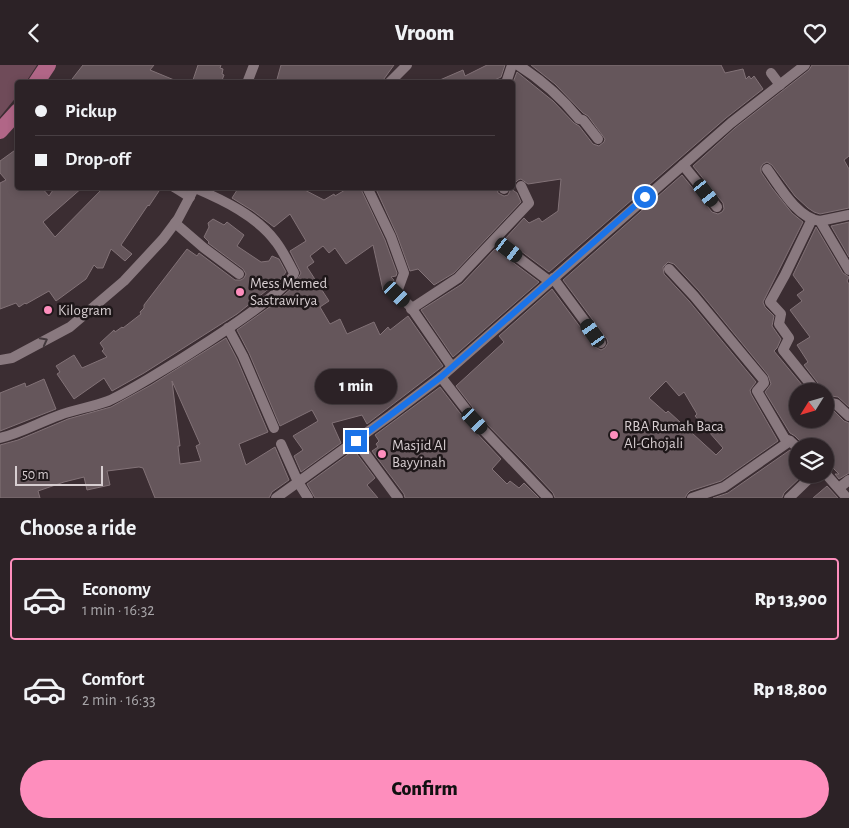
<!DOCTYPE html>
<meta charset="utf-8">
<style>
:root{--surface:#2c2226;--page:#382f32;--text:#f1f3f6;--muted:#a6a4a7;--line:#483f43;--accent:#fe8ebd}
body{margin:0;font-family:"Alegreya Sans",sans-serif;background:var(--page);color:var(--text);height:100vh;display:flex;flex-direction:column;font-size:19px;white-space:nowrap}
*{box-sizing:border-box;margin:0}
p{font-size:16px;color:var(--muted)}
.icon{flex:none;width:28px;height:28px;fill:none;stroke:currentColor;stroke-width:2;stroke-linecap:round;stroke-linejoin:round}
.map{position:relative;height:433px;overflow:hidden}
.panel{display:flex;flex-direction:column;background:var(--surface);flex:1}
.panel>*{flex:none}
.top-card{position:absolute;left:15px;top:15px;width:500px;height:110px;border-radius:5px;box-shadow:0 2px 8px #0003,0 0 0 1px var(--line);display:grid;align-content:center;height:110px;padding:0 20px;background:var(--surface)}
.needle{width:32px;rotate:233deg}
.fabs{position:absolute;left:789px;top:318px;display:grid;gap:10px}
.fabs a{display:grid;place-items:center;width:45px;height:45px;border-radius:50%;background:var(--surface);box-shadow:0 2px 8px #0003,0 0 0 1px var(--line);font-size:25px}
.scale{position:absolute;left:15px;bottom:12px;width:88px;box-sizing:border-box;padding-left:5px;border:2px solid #d7ced1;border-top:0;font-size:14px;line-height:18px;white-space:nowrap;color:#d7ced1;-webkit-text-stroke:4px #1e1719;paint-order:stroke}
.end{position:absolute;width:22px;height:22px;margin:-11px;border:6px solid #1a73e8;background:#fff;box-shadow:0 0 0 2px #fff}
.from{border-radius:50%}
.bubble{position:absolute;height:35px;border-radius:18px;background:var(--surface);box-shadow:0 2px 8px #0003,0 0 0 1px var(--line);font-size:16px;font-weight:800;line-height:35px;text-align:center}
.car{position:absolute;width:15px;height:30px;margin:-15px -8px;border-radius:6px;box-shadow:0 0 4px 1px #0007;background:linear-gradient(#222 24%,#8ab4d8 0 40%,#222 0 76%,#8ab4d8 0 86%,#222 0)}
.top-card b{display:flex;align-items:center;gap:18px;height:48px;font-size:19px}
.top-card b+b{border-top:1px solid var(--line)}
.top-card i{width:12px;height:12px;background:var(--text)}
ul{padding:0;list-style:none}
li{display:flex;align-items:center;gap:15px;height:82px;margin:0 10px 8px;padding:0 10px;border:2px solid transparent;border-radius:5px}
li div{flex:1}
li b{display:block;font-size:19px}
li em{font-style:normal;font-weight:800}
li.on{border-color:var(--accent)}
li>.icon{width:45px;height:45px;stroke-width:1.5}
h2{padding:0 20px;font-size:22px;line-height:60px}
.action{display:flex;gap:10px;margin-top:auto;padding:10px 20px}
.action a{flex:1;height:58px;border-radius:30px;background:var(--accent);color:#111;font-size:20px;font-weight:800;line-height:58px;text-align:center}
header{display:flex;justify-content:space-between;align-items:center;height:65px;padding:0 20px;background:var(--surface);font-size:22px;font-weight:800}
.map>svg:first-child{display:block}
.green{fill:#6f4b59}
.building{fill:#65565b;stroke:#827277;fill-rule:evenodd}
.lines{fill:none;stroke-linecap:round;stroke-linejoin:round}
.street{stroke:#89797f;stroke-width:10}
.primary{stroke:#b16687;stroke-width:16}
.oneway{stroke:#43393d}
.route{stroke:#1a73e8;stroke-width:6}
.poi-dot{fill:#fe8ebd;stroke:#1e1719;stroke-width:2}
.labels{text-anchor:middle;stroke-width:5;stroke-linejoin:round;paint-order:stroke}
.poi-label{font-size:15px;fill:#d7ced1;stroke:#1e1719;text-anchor:start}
</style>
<header><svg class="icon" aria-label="back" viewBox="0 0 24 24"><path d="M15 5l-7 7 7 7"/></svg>Vroom<svg class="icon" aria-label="heart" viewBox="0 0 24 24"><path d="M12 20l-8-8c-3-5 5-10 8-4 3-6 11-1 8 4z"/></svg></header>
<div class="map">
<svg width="849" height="433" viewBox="0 0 849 433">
<rect width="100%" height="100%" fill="#3b2d32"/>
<path class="green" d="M0,0H37L26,17L18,18L17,31L0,52Z"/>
<g class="building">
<path d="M83,0H154L150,5L179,17L69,18Z"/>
<path d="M198,0H221L220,3L223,4L222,9L224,10L221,18H192Z"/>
<path d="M281,0H394L381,18H276Z"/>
<path d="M487,0H505L501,12L488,18H433L463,5L465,11Z"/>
<path d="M531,0H721L725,8L743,4L746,14L749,11L751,14L754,11L763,24L726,53L549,207L505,174L524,153L529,158L539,153L542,157L558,146L561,114L528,119L521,114L518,115L512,121V20L517,7L553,36L574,58L579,61L593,79L599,81L604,77L605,74L588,51L583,48L555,19Z"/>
<path d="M812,0H849V91L844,95L849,104V143L820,149L814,147L808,143L795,131L772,100L767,97L763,99L761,102V107L772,123L792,148L803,157L763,237L765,242L774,251L772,261L781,274L777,283L774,286L807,326H798V354H825V344L833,345L844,356L849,358V408L839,414L835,409H839L825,395V381H805L795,371L790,368L765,327L771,319L768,310L699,226L674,199L668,197L663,202L664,209L689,236L756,317L750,325L751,329L778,376L721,416L690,426L687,429L685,433H555L553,428L526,399L480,352L456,321L504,277L499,271L552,224L595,282L601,285L605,283L608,278L607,274L563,215L682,110L712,147L718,149L722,147L724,144L723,138L693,101L735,63L809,5ZM666,316L679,331L684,327L697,349L695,351L723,383L716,390L668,346L666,348L649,333Z"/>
<path d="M18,83V122H41L49,131L55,122H83L43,157L55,172L104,122H154L159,126L149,141L148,140L121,180L132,189L125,196L111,184L103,203H97L94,200L86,214L56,236L49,226L26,239L25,238L19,242L16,238L0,244V118L6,115L0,108V96Z"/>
<path d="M239,122H299L324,135L334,129L335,131L350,122H360L385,175L397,208L396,211L391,212L394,215L391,224L383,225L373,180L346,199L335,183L329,188L323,181L310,191L314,197L307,202L329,236L320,242L330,259L340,254L347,269L374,257L380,270L388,262L390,265L408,251L443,301L367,359L362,350L332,358L341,378L301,407L294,391L303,385L293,371L318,356L312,345L280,361L249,288L237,265L271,241L292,223L301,208L290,186L306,176L290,149L274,162L253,146L232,133Z"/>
<path d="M375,122H497L498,128L504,131L508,130L511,124L517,128L521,137L454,208L434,220L418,204L410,206L397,170Z"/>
<path d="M213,154L224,160L227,157L244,170L237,181L261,197L269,196L272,191L279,194L286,207L281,214L237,249L144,308L112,326L104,313L74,334L57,309L60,307L56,301L74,290L82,303L107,292L102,286L104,284L100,278L114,265L115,267L122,262L123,263L141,249L140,247L144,243V240L187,184L197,191L199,188L235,215H241L244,213L246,209L243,204L208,178L209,177L204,172L209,162L208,158Z"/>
<path d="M849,157V192L831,161Z"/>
<path d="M816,162L843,208L849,212L847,216L849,219V342L838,332L825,330V326H823L821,322L804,300L808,297L797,280L810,272L790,245L802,236L797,230L804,225L793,210Z"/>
<path d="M495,184L539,217L453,292L421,245L462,219Z"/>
<path d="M226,273L237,294L268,367L239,379L246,400L275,382L289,415L272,427L269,433H155L143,403L139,402L107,406L110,420L87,425L84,412L64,417L38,426L40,433H0V380L18,375L68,354L111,342L151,320ZM172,316L200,379L196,381L201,396L180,399L178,381H180Z"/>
<path d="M44,314L56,344L0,366V328L25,318L26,322Z"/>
<path d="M440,322L470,361L501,394L492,404L507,419L510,416L519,423L524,418L539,433H405L404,429L372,386L378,382L376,379L379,376L375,370Z"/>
<path d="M354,385L375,413L367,420L378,433H315L307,419Z"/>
<path d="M790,385L798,390V409H804L784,428L782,433H713L728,428Z"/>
<path d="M827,421L838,433H813Z"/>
</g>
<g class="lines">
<g class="street">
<path d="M518,0C542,15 561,32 579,54L583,55L598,74"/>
<path d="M771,8L780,20"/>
<path d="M247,18L254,0"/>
<path d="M389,18L407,0"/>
<path d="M506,18L512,0"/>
<path d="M683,100L717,142"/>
<path d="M767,104C780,122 797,153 820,156L849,205"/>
<path d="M174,122L190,132"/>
<path d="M367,122L391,172L404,208L397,227V229L410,241L452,302"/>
<path d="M504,124V122"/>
<path d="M812,154L785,210L770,237L781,249L779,259L789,273L783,285L816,326"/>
<path d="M820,156L849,150"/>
<path d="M175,158L204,183L239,209"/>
<path d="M495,175L549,216"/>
<path d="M669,204L694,231L763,314L764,318L757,326L785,374L790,376L798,383"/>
<path d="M553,213L601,278"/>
<path d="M411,244L458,213L529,138L521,121"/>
<path d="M228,263L243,291L274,363"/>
<path d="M0,295L12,293L70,262L124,216L163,174L178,154L195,122"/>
<path d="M441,312L475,356L548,433"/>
<path d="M825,337L836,339L849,351"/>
<path d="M0,373C21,368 40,357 60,350C76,344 92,342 108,336C135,325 290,229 294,208C288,197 283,186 276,177C257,151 223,135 195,123"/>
<path d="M356,376L398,433"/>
<path d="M281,379L298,417L308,433"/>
<path d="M825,408L847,433"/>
<path d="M839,423L849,415"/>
<path d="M276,433L391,350L441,312L731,58L805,0"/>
<path d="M692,433L724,422L790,376"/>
<path d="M789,433L814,409"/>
</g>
<g class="primary">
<path d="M36,18L48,0"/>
<path d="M0,66L18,46"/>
</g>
</g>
<defs><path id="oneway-chevron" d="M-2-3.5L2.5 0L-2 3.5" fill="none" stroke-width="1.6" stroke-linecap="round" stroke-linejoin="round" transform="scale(1.25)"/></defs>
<use class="oneway" href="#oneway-chevron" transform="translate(44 276) rotate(-28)"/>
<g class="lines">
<path class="route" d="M356,376L441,312L645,132"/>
</g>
<g class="poi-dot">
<circle cx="240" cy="227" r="5"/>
<circle cx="48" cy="245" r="5"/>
<circle cx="614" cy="370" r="5"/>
<circle cx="382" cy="389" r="5"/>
</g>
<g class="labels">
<g class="poi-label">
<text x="250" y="223">Mess Memed<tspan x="250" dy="17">Sastrawirya</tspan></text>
<text x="58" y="250">Kilogram</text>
<text x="624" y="366">RBA Rumah Baca<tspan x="624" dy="17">Al-Ghojali</tspan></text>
<text x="392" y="385">Masjid Al<tspan x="392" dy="17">Bayyinah</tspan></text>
</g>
</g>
</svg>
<div class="fabs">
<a><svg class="needle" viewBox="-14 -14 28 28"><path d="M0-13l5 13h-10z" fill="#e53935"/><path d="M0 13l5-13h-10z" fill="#a6a4a7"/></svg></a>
<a><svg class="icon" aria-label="layers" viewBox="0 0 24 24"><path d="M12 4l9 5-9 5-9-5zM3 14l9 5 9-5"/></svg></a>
</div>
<div class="scale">50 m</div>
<i class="end from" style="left:645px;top:132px"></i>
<i class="end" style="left:356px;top:376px"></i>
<div class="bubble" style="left:315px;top:304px;width:82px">1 min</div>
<i class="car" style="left:706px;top:128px;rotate:142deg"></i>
<i class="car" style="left:509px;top:185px;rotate:127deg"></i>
<i class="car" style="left:397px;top:229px;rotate:134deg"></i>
<i class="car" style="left:593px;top:268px;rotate:325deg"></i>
<i class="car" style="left:475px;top:356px;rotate:137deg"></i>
<div class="top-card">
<b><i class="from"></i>Pickup</b>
<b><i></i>Drop-off</b>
</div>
</div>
<section class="panel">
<h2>Choose a ride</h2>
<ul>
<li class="on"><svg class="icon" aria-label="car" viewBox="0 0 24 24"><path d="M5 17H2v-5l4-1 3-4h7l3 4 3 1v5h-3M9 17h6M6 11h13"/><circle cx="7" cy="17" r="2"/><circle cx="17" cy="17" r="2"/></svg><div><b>Economy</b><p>1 min · 16:32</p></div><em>Rp 13,900</em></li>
<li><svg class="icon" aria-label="car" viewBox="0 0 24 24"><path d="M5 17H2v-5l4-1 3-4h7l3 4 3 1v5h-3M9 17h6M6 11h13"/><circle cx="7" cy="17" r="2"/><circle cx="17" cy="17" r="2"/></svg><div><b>Comfort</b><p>2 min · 16:33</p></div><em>Rp 18,800</em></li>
</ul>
<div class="action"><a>Confirm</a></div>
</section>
